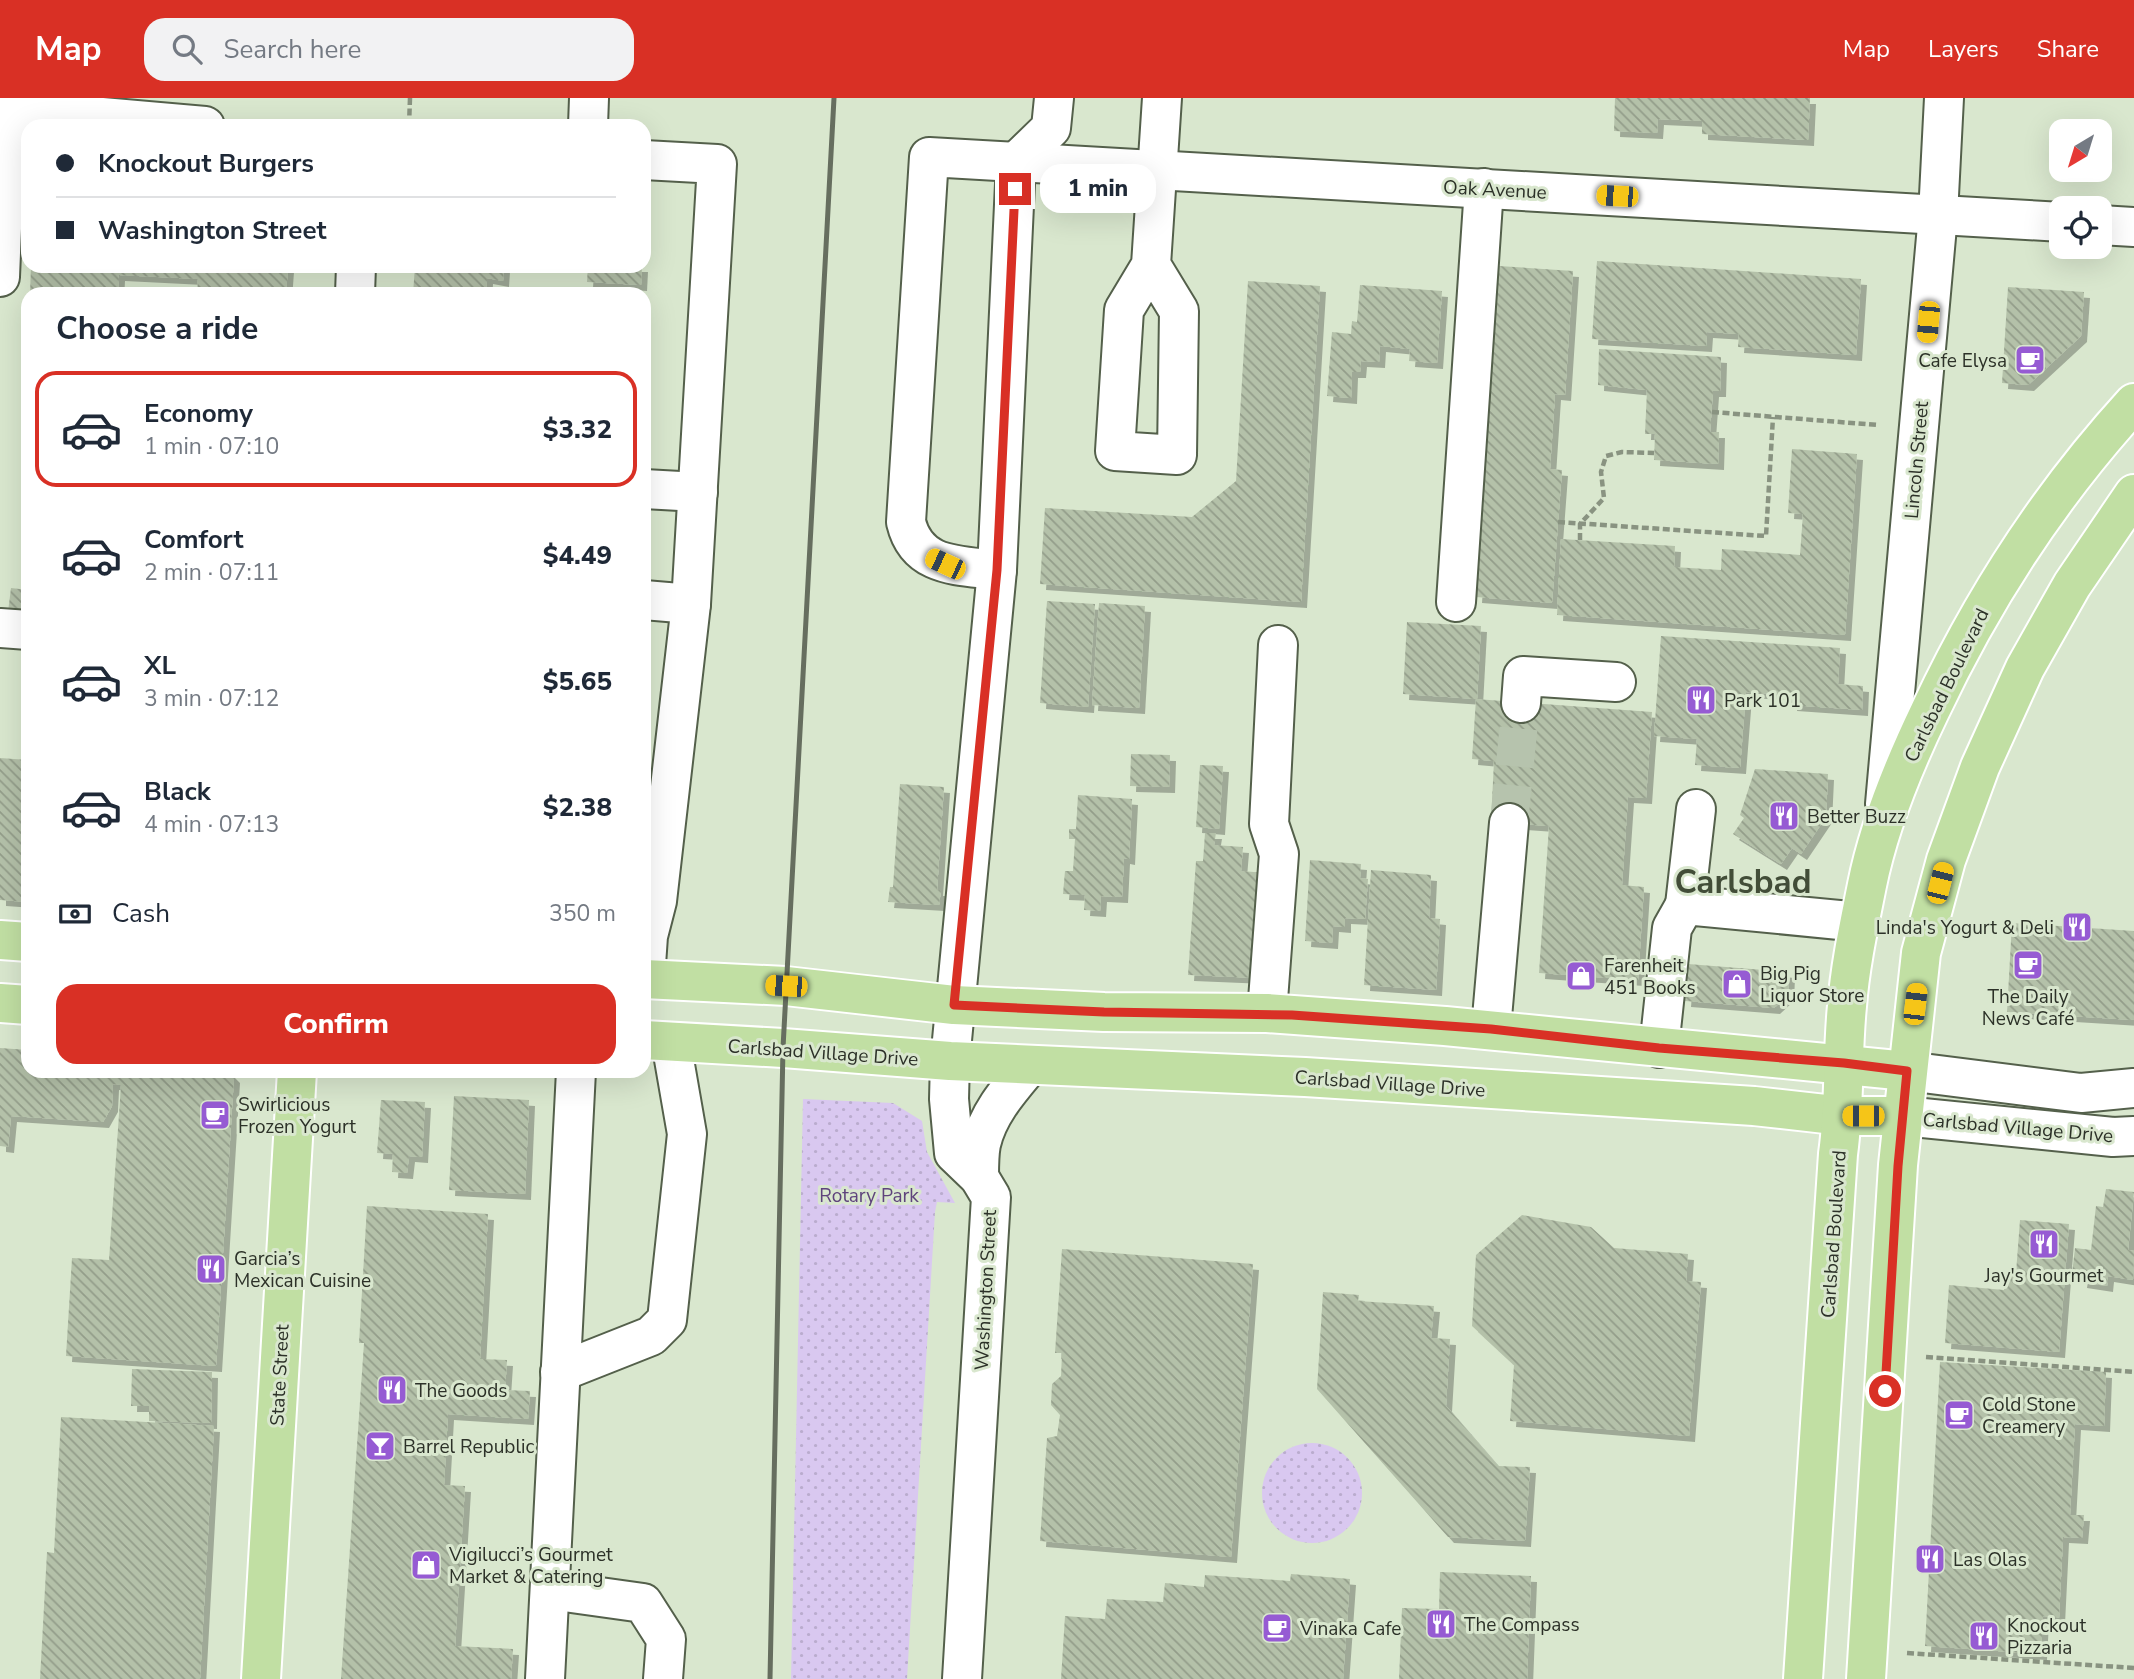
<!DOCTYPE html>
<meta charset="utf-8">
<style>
:root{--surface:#fff;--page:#f2f2f3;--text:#1f2937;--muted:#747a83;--line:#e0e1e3;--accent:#d93025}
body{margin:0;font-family:"Nunito Sans",sans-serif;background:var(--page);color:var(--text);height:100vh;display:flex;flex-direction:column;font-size:26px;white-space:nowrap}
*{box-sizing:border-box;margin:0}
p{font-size:23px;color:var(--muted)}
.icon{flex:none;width:38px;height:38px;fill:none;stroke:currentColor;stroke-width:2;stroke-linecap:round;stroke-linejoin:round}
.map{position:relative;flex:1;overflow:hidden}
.details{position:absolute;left:21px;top:189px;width:630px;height:791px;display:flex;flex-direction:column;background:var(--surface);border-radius:21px;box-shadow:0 7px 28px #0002}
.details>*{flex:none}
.top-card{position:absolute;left:21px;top:21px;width:630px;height:154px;border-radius:21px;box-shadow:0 7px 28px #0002;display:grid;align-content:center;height:154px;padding:0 35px;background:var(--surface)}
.needle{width:46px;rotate:218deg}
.buttons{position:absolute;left:2049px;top:21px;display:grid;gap:14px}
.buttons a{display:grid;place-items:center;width:63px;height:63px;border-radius:14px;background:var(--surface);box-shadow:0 7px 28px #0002;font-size:35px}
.end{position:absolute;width:32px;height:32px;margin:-16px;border:9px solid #d93025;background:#fff;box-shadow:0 0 0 4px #fff}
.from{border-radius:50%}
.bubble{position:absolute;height:49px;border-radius:21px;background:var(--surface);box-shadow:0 7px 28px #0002;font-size:23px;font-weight:800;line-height:49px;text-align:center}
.car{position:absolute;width:21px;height:42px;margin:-21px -10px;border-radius:9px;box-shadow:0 0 5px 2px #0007;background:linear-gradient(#f5c518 24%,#345 0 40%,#f5c518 0 76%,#345 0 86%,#f5c518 0)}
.top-card b{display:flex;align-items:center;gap:24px;height:66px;font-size:26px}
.top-card b+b{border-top:2px solid var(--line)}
.top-card i{width:18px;height:18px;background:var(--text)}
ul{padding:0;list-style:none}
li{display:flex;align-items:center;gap:21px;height:116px;margin:0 14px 10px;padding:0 21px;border:4px solid transparent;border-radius:21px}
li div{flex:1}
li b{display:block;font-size:26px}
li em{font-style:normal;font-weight:800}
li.active{border-color:var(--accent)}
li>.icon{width:63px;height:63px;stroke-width:1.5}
h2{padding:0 35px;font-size:32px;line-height:84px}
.pay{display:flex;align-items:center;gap:18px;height:77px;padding:0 35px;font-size:26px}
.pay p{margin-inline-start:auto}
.primary-button{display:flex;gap:14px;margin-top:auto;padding:14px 35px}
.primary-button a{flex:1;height:80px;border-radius:21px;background:var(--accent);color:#fff;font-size:28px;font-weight:800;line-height:80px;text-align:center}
header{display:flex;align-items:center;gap:42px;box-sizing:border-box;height:98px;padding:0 35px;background:var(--accent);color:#fff}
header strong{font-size:33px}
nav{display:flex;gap:38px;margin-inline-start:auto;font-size:24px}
.search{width:490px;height:63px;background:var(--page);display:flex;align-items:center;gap:18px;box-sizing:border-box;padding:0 24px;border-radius:21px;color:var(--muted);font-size:26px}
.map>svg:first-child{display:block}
.grass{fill:url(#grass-dots)}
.building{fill:url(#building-back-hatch);filter:url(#shadow)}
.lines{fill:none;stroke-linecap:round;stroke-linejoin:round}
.minor-tunnel{stroke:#b6c3ad;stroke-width:38;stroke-dasharray:38 19;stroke-linecap:butt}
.minor-casing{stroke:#54604b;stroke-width:42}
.major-casing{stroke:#fff;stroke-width:42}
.path{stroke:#899381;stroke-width:4.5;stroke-dasharray:7 3.5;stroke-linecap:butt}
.minor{stroke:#fff;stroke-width:38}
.major{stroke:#c1dfa3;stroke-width:38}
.rail{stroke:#666e5f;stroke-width:5}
.route{stroke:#d93025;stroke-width:9}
.labels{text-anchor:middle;stroke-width:6;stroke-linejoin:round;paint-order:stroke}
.street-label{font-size:19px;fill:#2c3128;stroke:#d9e7ce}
.poi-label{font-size:19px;fill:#2c3128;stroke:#d9e7ce;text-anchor:start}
.park-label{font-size:19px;fill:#5e437c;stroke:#d9e7ce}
.town-label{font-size:33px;font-weight:bold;fill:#424d38;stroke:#d9e7ce}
</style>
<header>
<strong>Map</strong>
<div class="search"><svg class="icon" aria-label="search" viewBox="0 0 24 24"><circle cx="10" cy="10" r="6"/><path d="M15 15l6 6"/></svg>Search here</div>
<nav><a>Map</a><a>Layers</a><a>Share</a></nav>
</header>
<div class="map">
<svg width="2134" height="1581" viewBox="0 0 2134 1581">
<defs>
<pattern id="grass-dots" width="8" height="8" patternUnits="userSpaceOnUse" patternTransform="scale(1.75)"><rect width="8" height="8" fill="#d9c8f0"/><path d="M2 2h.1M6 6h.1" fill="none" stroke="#baacce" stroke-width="1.8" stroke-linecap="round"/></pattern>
<pattern id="building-back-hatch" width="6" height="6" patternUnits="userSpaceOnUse" patternTransform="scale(1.75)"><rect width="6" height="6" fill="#b4c1a9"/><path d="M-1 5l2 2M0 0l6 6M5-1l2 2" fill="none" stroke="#939d8a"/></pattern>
<filter id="shadow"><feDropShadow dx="6" dy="6" stdDeviation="0" flood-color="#0004"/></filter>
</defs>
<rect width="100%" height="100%" fill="#d9e7ce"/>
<g class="grass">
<path d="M803,1001L893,1005L922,1023L927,1054L955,1105L937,1104L935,1114L907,1581H791Z"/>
<circle cx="1312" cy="1395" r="50"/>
</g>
<g class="building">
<path d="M1615,0H1810L1808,42L1702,36V23L1658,21L1657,35L1614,33Z"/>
<path d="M1597,163L1861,181L1856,257L1738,249L1739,236L1707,234L1706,248L1592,241Z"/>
<path d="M31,168H288L286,196H197L198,181L119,177L118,196H30Z"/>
<path d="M415,168H504L503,183L487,180L486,196H413Z"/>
<path d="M588,168H642L641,187L587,184Z"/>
<path d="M1499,168L1573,173L1565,297L1555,296L1550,371L1562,372L1552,505L1476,499Z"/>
<path d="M1248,183L1320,188L1301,504L1040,486L1045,410L1192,419L1236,383Z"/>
<path d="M1360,187L1442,193L1437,265L1409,263L1410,251L1380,248L1379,264L1361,263L1360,274H1352L1351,300L1327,298L1332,234L1351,236L1352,223L1357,224Z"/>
<path d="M2008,189L2084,194L2081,238L2028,287L2002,285Z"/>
<path d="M1599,251L1721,259L1720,293H1713L1710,334H1719L1718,366L1654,362L1655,336H1645L1647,292L1598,287Z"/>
<path d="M1792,351L1857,356L1845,537L1557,517L1561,441L1675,448L1674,469L1721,472L1722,451L1800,457L1803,416L1788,415Z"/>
<path d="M11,490L28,492V516L8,514Z"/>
<path d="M1047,503L1095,506L1088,609L1040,605Z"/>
<path d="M1099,505L1145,508L1139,610L1092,607Z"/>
<path d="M1407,524L1481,528L1477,601L1403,596Z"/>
<path d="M1661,538L1840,550L1838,586L1863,588L1862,612L1791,607L1792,597L1746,594L1740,670L1695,667L1697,641L1654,638Z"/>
<path d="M1476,601L1652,614L1646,700L1628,699L1622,787L1644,789L1638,882L1539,875L1549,728L1491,724L1494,663L1472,661Z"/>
<path d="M1131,656L1170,657L1169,689L1130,688Z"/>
<path d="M0,660L28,662V804L0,802Z"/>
<path d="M1200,667L1223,668L1219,731L1196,729Z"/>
<path d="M1755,671L1828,676L1826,719L1801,756L1792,750L1781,766L1733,736L1744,720L1740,717Z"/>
<path d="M900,686L944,689L937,792H941L939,807L888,804L890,789H893Z"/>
<path d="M1078,697L1132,701L1129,761L1124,760L1122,799L1101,798L1100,813L1084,812L1085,797L1063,796L1065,773H1073L1075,741H1069V731H1076Z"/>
<path d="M1205,735H1216L1214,747L1243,749L1241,773L1267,775L1260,880L1188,877L1196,763H1203Z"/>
<path d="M1310,762L1361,766L1360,780L1368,781L1365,821L1345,820V829L1333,828L1332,845L1305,843Z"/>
<path d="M1371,772L1431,777L1429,820L1440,821L1436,892L1364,887Z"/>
<path d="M2012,825L2134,833V922L2007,914Z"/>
<path d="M1688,866L1789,874L1788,897L1774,910L1685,903Z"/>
<path d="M0,950L28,952V973H228L234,979L216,1268L66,1258L72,1160L109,1162L121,987L113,986L112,1008L103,1024L11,1018L8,1049L0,1048Z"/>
<path d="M454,998L529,1002L525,1096L449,1092Z"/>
<path d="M381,1002L425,1004L422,1059L409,1058L407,1075L392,1074L393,1056L377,1055Z"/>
<path d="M2106,1091L2134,1094L2128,1152L2134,1153L2133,1182L2108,1178L2107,1188L2081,1184L2082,1177L2072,1176L2075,1150L2091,1152L2096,1108L2103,1109Z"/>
<path d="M367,1108L488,1116L480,1261L507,1262L505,1292L530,1293L528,1321L448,1316L444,1387L465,1388L455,1548L513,1551L511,1581H341L364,1245H359Z"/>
<path d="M1522,1117L1591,1129L1614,1150L1688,1156L1686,1183L1701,1184L1689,1338L1510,1323L1514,1267L1472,1228L1476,1157Z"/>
<path d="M2020,1122L2069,1126L2059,1254L1945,1245L1949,1187L2004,1192L2005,1174L2016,1175Z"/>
<path d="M1062,1151L1253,1166L1231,1459L1040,1443L1047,1340L1057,1338L1060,1317L1051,1307L1052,1286L1061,1278L1062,1255H1055Z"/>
<path d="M1323,1194L1359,1197L1358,1203L1434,1208L1431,1240L1450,1241L1446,1308L1498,1368L1530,1369L1525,1443L1448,1439L1317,1291Z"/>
<path d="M1940,1264L2106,1274L2104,1328L2075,1326L2070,1417H2084L2082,1440L2063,1439L2059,1520L2043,1518L2041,1556L1925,1548Z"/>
<path d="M132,1271L212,1274L211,1325L149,1323V1308H131Z"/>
<path d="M61,1319L214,1328L200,1581H40L47,1454L54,1455Z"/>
<path d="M1440,1474L1531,1478L1527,1581H1399L1402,1510L1439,1511Z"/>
<path d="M1291,1476L1350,1481L1343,1581H1061L1065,1518L1105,1521L1107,1501L1163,1504L1165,1485L1204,1489L1205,1477L1290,1483Z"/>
</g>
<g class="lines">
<path class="minor-tunnel" d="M1509,725L1521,605"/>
<g class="minor-casing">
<g id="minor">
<path d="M0,10L205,28"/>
<path d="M588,28L589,0"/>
<path d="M644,62L717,66L691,506L657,803L648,838L645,881"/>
<path d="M1016,64L1051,30L1054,0"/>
<path d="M2100,127L2134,129"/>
<path d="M1151,167L1124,212L1115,353L1177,357L1179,213L1151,167L1162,0"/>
<path d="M0,179L7,10"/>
<path d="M355,196L356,168"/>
<path d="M644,391L698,394"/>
<path d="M997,472C958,467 917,470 906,424L929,59L2062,124"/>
<path d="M644,502L691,506"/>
<path d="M1456,504L1484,90"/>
<path d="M0,530L28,532"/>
<path d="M1521,605L1523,578L1616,584"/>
<path d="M1885,706L1938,117L1944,0"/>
<path d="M1685,807L1696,711"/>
<path d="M1267,915L1279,756L1269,726L1278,547"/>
<path d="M1491,931L1509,725"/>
<path d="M1659,950L1672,830L1685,807L1860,824"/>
<path d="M1907,973L2081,995L2134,990"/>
<path d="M1903,1018L2113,1039L2134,1038"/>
<path d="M979,1079C979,1068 979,1056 981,1046C988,1015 1010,991 1030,967"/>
<path d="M560,1274L651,1238L667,1222L687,1036L671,944"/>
<path d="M550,1492L643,1505L666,1541L663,1581"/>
<path d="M545,1581L576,973"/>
<path d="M962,1581L991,1099L979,1079L954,1055L949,1001L950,963L997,472L1016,64"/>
</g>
</g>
<g class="major-casing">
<g id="major">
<path d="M0,842L28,844"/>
<path d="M644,881L786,888L954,907L1104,914L1267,915L1445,928L1907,973"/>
<path d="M0,905L28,907"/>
<path d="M644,942L783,950L950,963L1305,979L1754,1008L1843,1018H1903"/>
<path d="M261,1581L297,973"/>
<path d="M1803,1581L1838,1056C1845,1007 1842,957 1847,908C1850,868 1859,827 1867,787C1879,727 1903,669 1930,613C1983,500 2050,397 2134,305"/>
<path d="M1866,1581L1898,1067L1921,855L1946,762L1980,669L2025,570L2072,487L2134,396"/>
</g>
</g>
<g class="path">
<path d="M409,28L410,0"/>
<path d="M1712,314L1878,327"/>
<path d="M1558,424L1766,438L1773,319"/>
<path d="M1580,442V426L1604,400L1601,374L1606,358L1622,354L1654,355"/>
<path d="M1926,1259L2134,1274"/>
<path d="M1907,1555L2134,1570"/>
</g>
<use href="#minor" class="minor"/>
<use href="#major" class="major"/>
<path class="rail" d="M770,1581L783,950L834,0"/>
</g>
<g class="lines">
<path class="route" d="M1015,91L997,472L954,907L1104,914L1292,917L1491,931L1659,950L1844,965L1907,973L1898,1068L1885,1293"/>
</g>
<defs>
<g id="cafe-square" transform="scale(1.575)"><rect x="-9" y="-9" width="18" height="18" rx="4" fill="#965bd3" stroke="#d9e7ce"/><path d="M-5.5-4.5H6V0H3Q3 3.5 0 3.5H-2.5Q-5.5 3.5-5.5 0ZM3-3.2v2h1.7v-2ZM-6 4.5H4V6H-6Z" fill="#fff"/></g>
<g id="restaurant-square" transform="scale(1.575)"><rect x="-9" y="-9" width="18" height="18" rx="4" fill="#965bd3" stroke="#d9e7ce"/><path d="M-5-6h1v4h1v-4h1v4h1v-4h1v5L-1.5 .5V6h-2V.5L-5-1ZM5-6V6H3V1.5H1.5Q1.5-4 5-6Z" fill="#fff"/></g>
<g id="shop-square" transform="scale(1.575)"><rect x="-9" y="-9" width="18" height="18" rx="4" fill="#965bd3" stroke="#d9e7ce"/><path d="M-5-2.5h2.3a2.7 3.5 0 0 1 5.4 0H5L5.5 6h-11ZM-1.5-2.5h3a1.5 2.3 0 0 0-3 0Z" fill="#fff"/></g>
<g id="bar-square" transform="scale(1.575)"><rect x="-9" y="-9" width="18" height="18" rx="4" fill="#965bd3" stroke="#d9e7ce"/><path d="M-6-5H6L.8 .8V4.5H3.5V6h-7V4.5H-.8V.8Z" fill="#fff"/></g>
</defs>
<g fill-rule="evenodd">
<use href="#cafe-square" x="2030" y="262"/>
<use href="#restaurant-square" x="1701" y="602"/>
<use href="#restaurant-square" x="1784" y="718"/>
<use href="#restaurant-square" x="2077" y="829"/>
<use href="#cafe-square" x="2028" y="867"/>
<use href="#shop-square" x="1581" y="878"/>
<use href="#shop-square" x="1737" y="886"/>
<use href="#cafe-square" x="215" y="1017"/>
<use href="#restaurant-square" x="2044" y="1146"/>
<use href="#restaurant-square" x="211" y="1171"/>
<use href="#restaurant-square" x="392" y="1292"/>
<use href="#cafe-square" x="1959" y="1317"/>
<use href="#bar-square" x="380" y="1348"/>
<use href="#restaurant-square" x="1930" y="1461"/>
<use href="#shop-square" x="426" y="1467"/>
<use href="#restaurant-square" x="1441" y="1526"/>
<use href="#cafe-square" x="1277" y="1530"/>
<use href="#restaurant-square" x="1984" y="1538"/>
</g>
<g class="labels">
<g class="street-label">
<text transform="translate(1495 91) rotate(3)" y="7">Oak Avenue</text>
<text transform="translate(1916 362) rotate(-85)" y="7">Lincoln Street</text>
<text transform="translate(1946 587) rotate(-64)" y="7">Carlsbad Boulevard</text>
<text transform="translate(823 954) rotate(4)" y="7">Carlsbad Village Drive</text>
<text transform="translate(1390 985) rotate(4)" y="7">Carlsbad Village Drive</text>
<text transform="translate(2018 1029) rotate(5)" y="7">Carlsbad Village Drive</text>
<text transform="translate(1833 1136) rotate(-86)" y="7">Carlsbad Boulevard</text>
<text transform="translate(985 1192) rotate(-87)" y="7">Washington Street</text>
<text transform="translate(279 1277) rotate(-87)" y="7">State Street</text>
</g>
<g class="poi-label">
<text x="2007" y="269" text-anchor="end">Cafe Elysa</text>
<text x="1724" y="609">Park 101</text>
<text x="1807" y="725">Better Buzz</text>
<text x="2054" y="836" text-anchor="end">Linda's Yogurt &amp; Deli</text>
<text x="1604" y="874">Farenheit<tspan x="1604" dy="22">451 Books</tspan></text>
<text x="1760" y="882">Big Pig<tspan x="1760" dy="22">Liquor Store</tspan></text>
<text x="2028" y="905" text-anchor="middle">The Daily<tspan x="2028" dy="22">News Café</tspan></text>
<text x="238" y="1013">Swirlicious<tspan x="238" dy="22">Frozen Yogurt</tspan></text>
<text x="234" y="1167">Garcia’s<tspan x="234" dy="22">Mexican Cuisine</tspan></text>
<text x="2044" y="1184" text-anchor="middle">Jay's Gourmet</text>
<text x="415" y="1299">The Goods</text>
<text x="1982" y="1313">Cold Stone<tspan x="1982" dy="22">Creamery</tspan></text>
<text x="403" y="1355">Barrel Republic</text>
<text x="449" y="1463">Vigilucci’s Gourmet<tspan x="449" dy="22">Market &amp; Catering</tspan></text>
<text x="1953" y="1468">Las Olas</text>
<text x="1464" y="1533">The Compass</text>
<text x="2007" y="1534">Knockout<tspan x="2007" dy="22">Pizzaria</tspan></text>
<text x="1300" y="1537">Vinaka Cafe</text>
</g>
<g class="park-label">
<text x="869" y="1104">Rotary Park</text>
</g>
<g class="town-label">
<text x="1743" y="795">Carlsbad</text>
</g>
</g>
</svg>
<div class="buttons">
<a><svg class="needle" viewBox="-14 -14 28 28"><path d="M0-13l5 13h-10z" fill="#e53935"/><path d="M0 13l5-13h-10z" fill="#747a83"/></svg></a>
<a><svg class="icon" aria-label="locate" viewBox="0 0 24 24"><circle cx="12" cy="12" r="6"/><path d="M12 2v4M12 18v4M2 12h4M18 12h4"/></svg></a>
</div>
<i class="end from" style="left:1885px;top:1293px"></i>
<i class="end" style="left:1015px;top:91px"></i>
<div class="bubble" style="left:1040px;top:66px;width:116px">1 min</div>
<i class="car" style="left:1617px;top:98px;rotate:273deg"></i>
<i class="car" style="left:1928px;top:224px;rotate:185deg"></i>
<i class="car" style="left:945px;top:466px;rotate:295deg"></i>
<i class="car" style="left:1940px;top:785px;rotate:14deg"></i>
<i class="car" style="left:786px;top:888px;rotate:273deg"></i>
<i class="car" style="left:1915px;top:906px;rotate:7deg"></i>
<i class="car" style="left:1863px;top:1018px;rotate:270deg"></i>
<div class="top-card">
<b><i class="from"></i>Knockout Burgers</b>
<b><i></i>Washington Street</b>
</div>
<section class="details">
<h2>Choose a ride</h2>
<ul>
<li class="active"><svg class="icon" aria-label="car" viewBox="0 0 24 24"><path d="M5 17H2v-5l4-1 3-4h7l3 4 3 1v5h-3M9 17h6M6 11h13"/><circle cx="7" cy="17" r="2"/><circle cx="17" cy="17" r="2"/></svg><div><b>Economy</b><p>1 min · 07:10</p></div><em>$3.32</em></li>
<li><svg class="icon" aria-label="car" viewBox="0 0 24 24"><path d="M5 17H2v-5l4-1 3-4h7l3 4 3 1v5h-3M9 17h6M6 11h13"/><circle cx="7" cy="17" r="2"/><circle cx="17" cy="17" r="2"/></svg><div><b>Comfort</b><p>2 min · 07:11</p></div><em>$4.49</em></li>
<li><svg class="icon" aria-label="car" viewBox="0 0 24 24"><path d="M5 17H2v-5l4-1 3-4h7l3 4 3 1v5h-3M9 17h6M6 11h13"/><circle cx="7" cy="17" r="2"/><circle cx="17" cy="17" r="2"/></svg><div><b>XL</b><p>3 min · 07:12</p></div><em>$5.65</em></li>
<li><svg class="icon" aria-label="car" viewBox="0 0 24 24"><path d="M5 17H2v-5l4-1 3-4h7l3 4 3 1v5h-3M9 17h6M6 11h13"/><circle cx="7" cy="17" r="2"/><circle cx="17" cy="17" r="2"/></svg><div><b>Black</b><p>4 min · 07:13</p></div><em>$2.38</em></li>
</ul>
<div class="pay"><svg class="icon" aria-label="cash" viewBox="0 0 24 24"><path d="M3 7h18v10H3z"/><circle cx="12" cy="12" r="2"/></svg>Cash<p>350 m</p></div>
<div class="primary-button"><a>Confirm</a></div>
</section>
</div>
